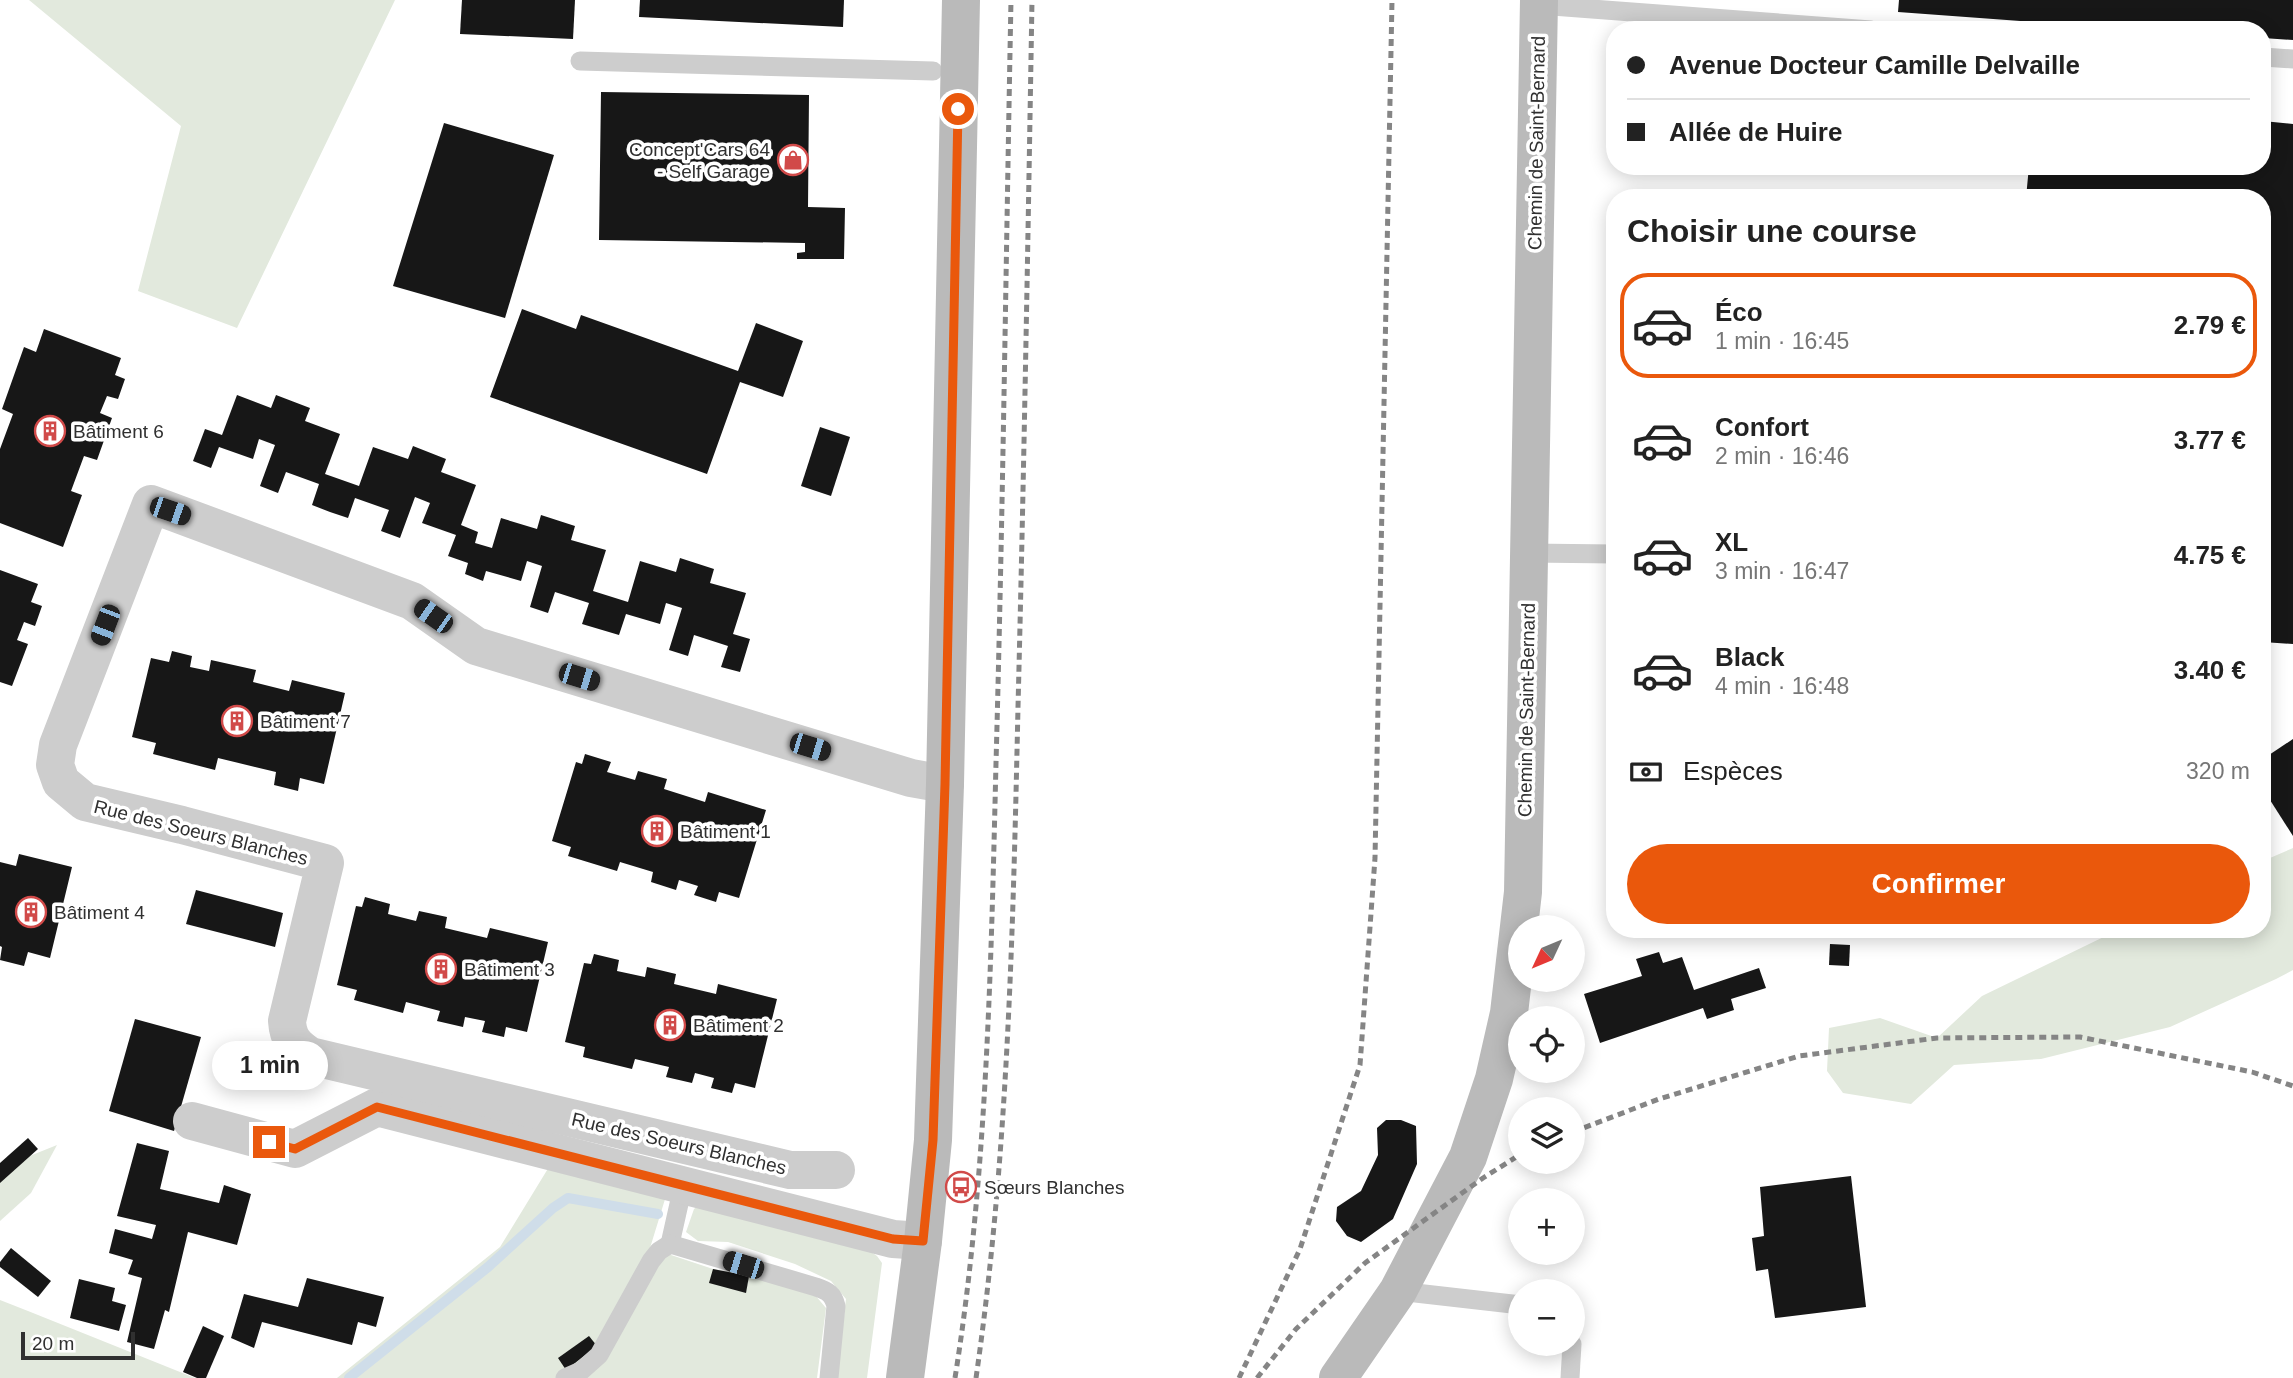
<!DOCTYPE html>
<html lang="fr">
<meta charset="utf-8">
<style>
:root{--surface:#fff;--page:#f6f6f6;--text:#222;--muted:#767676;--line:#e0e0e0;--accent:#ea580c}
body{margin:0;font-family:Helvetica,sans-serif;background:var(--page);color:var(--text);height:100vh;display:flex;flex-direction:column;font-size:26px;white-space:nowrap}
*{box-sizing:border-box;margin:0}
p{font-size:23px;color:var(--muted)}
.icon{flex:none;width:38px;height:38px;fill:none;stroke:currentColor;stroke-width:2;stroke-linecap:round;stroke-linejoin:round}
.map{position:relative;flex:1;overflow:hidden}
.drawer{position:absolute;left:1606px;top:189px;width:665px;height:749px;display:flex;flex-direction:column;background:var(--surface);border-radius:28px;box-shadow:0 4px 18px #0003}
.drawer>*{flex:none}
.hud{position:absolute;left:1606px;top:21px;width:665px;height:154px;border-radius:28px;box-shadow:0 4px 18px #0003;display:grid;align-content:center;height:154px;padding:0 21px;background:var(--surface)}
.needle{width:46px;rotate:226deg}
.controls{position:absolute;left:1508px;top:915px;display:grid;gap:14px}
.controls a{display:grid;place-items:center;width:77px;height:77px;border-radius:50%;background:var(--surface);box-shadow:0 4px 18px #0003;font-size:35px}
.scale{position:absolute;left:21px;bottom:18px;width:114px;box-sizing:border-box;padding-left:7px;border:4px solid #303030;border-top:0;font-size:19px;line-height:24px;white-space:nowrap;color:#303030;-webkit-text-stroke:5px #fff;paint-order:stroke}
.end{position:absolute;width:32px;height:32px;margin:-16px;border:9px solid #ea580c;background:#fff;box-shadow:0 0 0 4px #fff}
.from{border-radius:50%}
.bubble{position:absolute;height:49px;border-radius:24px;background:var(--surface);box-shadow:0 4px 18px #0003;font-size:23px;font-weight:700;line-height:49px;text-align:center}
.car{position:absolute;width:21px;height:42px;margin:-21px -10px;border-radius:9px;box-shadow:0 0 5px 2px #0007;background:linear-gradient(#222 24%,#8ab4d8 0 40%,#222 0 76%,#8ab4d8 0 86%,#222 0)}
.hud b{display:flex;align-items:center;gap:24px;height:66px;font-size:26px}
.hud b+b{border-top:2px solid var(--line)}
.hud i{width:18px;height:18px;background:var(--text)}
ul{padding:0;list-style:none}
li{display:flex;align-items:center;gap:21px;height:105px;margin:0 14px 10px;padding:0 7px;border:4px solid transparent;border-radius:28px}
li div{flex:1}
li b{display:block;font-size:26px}
li em{font-style:normal;font-weight:700}
li.current{border-color:var(--accent)}
li>.icon{width:63px;height:63px;stroke-width:1.5}
h2{padding:0 21px;font-size:32px;line-height:84px}
.pay{display:flex;align-items:center;gap:18px;height:77px;padding:0 21px;font-size:26px}
.pay p{margin-inline-start:auto}
.cta{display:flex;gap:14px;margin-top:auto;padding:14px 21px}
.cta a{flex:1;height:80px;border-radius:42px;background:var(--accent);color:#fff;font-size:28px;font-weight:700;line-height:80px;text-align:center}
.map>svg:first-child{display:block}
.green{fill:#e2e9dd}
.lines{fill:none;stroke-linecap:round;stroke-linejoin:round}
.stream{stroke:#cfdde9;stroke-width:10}
.building{fill:#171717}
.lane{stroke:#cdcdcd;stroke-width:19}
.street{stroke:#cdcdcd;stroke-width:38}
.secondary{stroke:#bababa;stroke-width:38}
.rail{stroke:#858585;stroke-width:5;stroke-dasharray:7 5;stroke-linecap:butt}
.route{stroke:#ea580c;stroke-width:9}
.labels{text-anchor:middle;stroke-width:7;stroke-linejoin:round;paint-order:stroke}
.street-label{font-size:19px;fill:#303030;stroke:#fff}
.poi-label{font-size:19px;fill:#303030;stroke:#fff;text-anchor:start}
</style>
<div class="map">
<svg width="2293" height="1378" viewBox="0 0 2293 1378">
<rect width="100%" height="100%" fill="#fff"/>
<g class="green">
<path d="M29,0H395L237,328L138,291L181,126Z"/>
<path d="M2293,848V970L2276,979L2170,1027L2041,1059L1954,1065L1911,1104L1843,1093L1827,1071L1829,1028L1880,1018L1937,1038L1982,996L2120,929H2263V861Z"/>
<path d="M57,1145L31,1193L0,1221V1168Z"/>
<path d="M552,1162L666,1196L650,1248L713,1269L749,1276L815,1295L826,1308L817,1378H337L500,1247Z"/>
<path d="M701,1203L870,1251L877,1256L882,1263L867,1378H837L846,1299L831,1281L795,1264L728,1242L698,1241L686,1232L694,1209Z"/>
<path d="M0,1300L28,1311L195,1378H0Z"/>
</g>
<g class="lines">
<path class="stream" d="M349,1378L488,1267L553,1208L568,1198L658,1214"/>
</g>
<g class="building">
<path d="M462,0H575L573,39L460,34Z"/>
<path d="M640,0H844L843,27L639,17Z"/>
<path d="M1899,0H2293V40L2263,38V30H2141L1898,12Z"/>
<path d="M601,92L809,95L808,207L845,208L844,259H797V253L805,252V243L599,240Z"/>
<path d="M2263,121L2293,124V644L2263,642V198H2026L2029,166H2263Z"/>
<path d="M444,123L554,155L505,318L393,286Z"/>
<path d="M522,309L576,329L581,315L738,371L756,323L803,341L783,397L740,382L707,474L490,397Z"/>
<path d="M44,329L121,358L115,375L125,379L118,399L107,396L100,413L112,418L97,460L84,456L71,491L82,495L63,547L0,523V449L13,414L2,409L24,347L36,352Z"/>
<path d="M237,395L271,408L276,395L310,408L305,421L340,434L325,474L359,486L373,447L408,459L413,446L446,459L441,472L476,485L461,525L478,532L475,543L492,548L501,518L537,529L541,515L575,526L571,540L606,550L593,591L628,602L640,561L676,572L680,558L714,569L710,583L746,593L733,634L750,639L740,672L721,667L728,646L694,635L688,656L669,650L682,608L666,603L660,624L626,614L619,635L582,624L589,603L555,592L548,613L530,607L542,566L527,561L521,581L486,571L483,581L465,574L468,563L448,556L456,535L422,523L430,503L415,497L400,538L381,531L389,510L355,498L348,518L330,512L312,505L319,484L286,472L278,493L260,486L275,445L259,439L253,459L219,447L211,468L193,461L205,429L222,435Z"/>
<path d="M820,427L850,437L831,496L801,486Z"/>
<path d="M0,570L38,584L31,602L42,606L35,626L24,622L17,640L28,644L12,686L0,682Z"/>
<path d="M172,651L192,656L190,667L209,671L211,660L256,670L253,682L289,691L292,680L345,693L324,784L300,778L298,791L274,785L276,772L218,758L215,770L153,754L156,743L132,737L151,658L169,662Z"/>
<path d="M2293,739V836L2263,789V759Z"/>
<path d="M585,754L611,762L607,772L635,780L638,771L667,779L664,789L705,802L708,792L766,810L739,898L719,892L716,902L694,895L698,886L679,880L676,890L651,882L653,872L620,862L617,871L568,856L571,847L552,841L576,762L582,764Z"/>
<path d="M19,854L72,867L50,958L28,952L24,966L0,960L2,947L0,946V862L16,866Z"/>
<path d="M196,890L283,913L275,947L186,924Z"/>
<path d="M365,897L390,904L388,914L416,921L419,911L447,917L445,928L487,938L490,928L548,942L527,1032L506,1027L504,1037L482,1032L485,1021L465,1017L463,1027L437,1021L440,1011L406,1002L403,1013L354,1000L357,990L337,985L356,906L362,907Z"/>
<path d="M1850,929H1953L1952,936L1849,933Z"/>
<path d="M1830,944L1850,945L1849,966L1829,965Z"/>
<path d="M1659,952L1663,963L1682,957L1694,990L1759,968L1766,988L1731,999L1734,1010L1707,1019L1703,1008L1600,1043L1584,994L1642,976L1636,959Z"/>
<path d="M594,954L619,960L617,971L645,977L647,967L676,974L674,984L716,994L718,984L777,999L755,1088L735,1083L732,1093L711,1088L714,1078L695,1073L692,1083L666,1077L669,1067L635,1059L632,1069L583,1057L585,1047L565,1042L584,963L591,964Z"/>
<path d="M135,1019L201,1037L174,1131L109,1111Z"/>
<path d="M1386,1120H1401L1416,1126L1417,1164L1393,1219L1361,1242L1347,1236L1336,1221L1337,1207L1361,1191L1378,1155L1377,1128Z"/>
<path d="M28,1138L38,1149L0,1183V1163Z"/>
<path d="M137,1143L169,1151L160,1189L219,1203L224,1185L251,1194L237,1245L188,1232L169,1312L165,1310L154,1349L127,1342L142,1278L128,1274L133,1260L109,1253L115,1229L152,1239L156,1225L117,1216Z"/>
<path d="M1851,1176L1866,1307L1775,1318L1768,1269L1756,1271L1752,1238L1764,1236L1760,1187Z"/>
<path d="M11,1248L51,1281L38,1297L0,1267V1262Z"/>
<path d="M713,1269L749,1276L746,1293L709,1283Z"/>
<path d="M307,1278L384,1297L376,1327L358,1322L352,1345L262,1322L254,1348L231,1338L244,1294L298,1307Z"/>
<path d="M79,1279L115,1288L112,1301L126,1305L119,1331L70,1318Z"/>
<path d="M203,1326L224,1336L206,1378H197L183,1372Z"/>
<path d="M589,1336L597,1346L566,1370L558,1358Z"/>
</g>
<g class="lines">
<g class="lane">
<path d="M1539,5L1871,30"/>
<path d="M2263,57L2293,59"/>
<path d="M580,61L933,71"/>
<path d="M1529,553L1615,554"/>
<path d="M683,1186L670,1244L816,1287C828,1291 833,1294 836,1306L829,1378"/>
<path d="M1398,1291L1521,1305"/>
<path d="M1573,1311V1318"/>
<path d="M565,1378L581,1371L599,1355L651,1261L659,1251L670,1244"/>
<path d="M1570,1378L1572,1344"/>
</g>
<g class="street">
<path d="M192,1121L295,1149L377,1107L893,1239L923,1241"/>
<path d="M836,1170H790L310,1056C295,1046 288,1039 287,1021L325,863L182,825L85,802L61,782L55,765L58,745L151,504L412,601L476,646L911,778L945,784"/>
</g>
<g class="secondary">
<path d="M905,1378L923,1241L933,1140L945,784L961,0"/>
<path d="M1338,1378L1398,1291L1468,1157L1494,1079L1509,1013L1523,892L1539,0"/>
</g>
<g class="rail">
<path d="M1573,1132L1659,1099L1799,1056L1937,1038L2080,1037L2252,1072L2293,1086"/>
<path d="M955,1378C987,1176 991,967 996,763C1003,508 1006,254 1011,0"/>
<path d="M976,1378C1008,1156 1013,931 1018,707C1024,471 1028,236 1032,0"/>
<path d="M1239,1378L1300,1249L1360,1065L1375,858L1392,0"/>
<path d="M1257,1378L1296,1329L1365,1263L1483,1178L1521,1154"/>
</g>
</g>
<g class="lines">
<path class="route" d="M269,1142L295,1149L377,1107L893,1239L923,1241L933,1140L945,784L958,109"/>
</g>
<defs>
<g id="shop-ring" transform="scale(1.575)"><circle r="9.5" fill="#fff" stroke="#d14a49" stroke-width="1.5"/><path d="M-5-2.5h2.3a2.7 3.5 0 0 1 5.4 0H5L5.5 6h-11ZM-1.5-2.5h3a1.5 2.3 0 0 0-3 0Z" fill="#d14a49"/></g>
<g id="building-ring" transform="scale(1.575)"><circle r="9.5" fill="#fff" stroke="#d14a49" stroke-width="1.5"/><path d="M-4-6H4V6H1V3H-1V6H-4ZM-2.5-4.3h1.7v1.8h-1.7ZM.8-4.3h1.7v1.8H.8ZM-2.5-1h1.7V.8h-1.7ZM.8-1h1.7V.8H.8Z" fill="#d14a49"/></g>
<g id="bus-ring" transform="scale(1.575)"><circle r="9.5" fill="#fff" stroke="#d14a49" stroke-width="1.5"/><path d="M-5-6H5V4H4V6H2V4H-2V6H-4V4H-5ZM-3.5-4V0h7V-4ZM-3.5 1.2v1.5H-2V1.2ZM2 1.2v1.5H3.5V1.2Z" fill="#d14a49"/></g>
</defs>
<g fill-rule="evenodd">
<use href="#shop-ring" x="793" y="160"/>
<use href="#building-ring" x="50" y="431"/>
<use href="#building-ring" x="237" y="721"/>
<use href="#building-ring" x="657" y="831"/>
<use href="#building-ring" x="31" y="912"/>
<use href="#building-ring" x="441" y="969"/>
<use href="#building-ring" x="670" y="1025"/>
<use href="#bus-ring" x="961" y="1187"/>
</g>
<g class="labels">
<g class="street-label">
<text transform="translate(1536 143) rotate(-89)" y="7">Chemin de Saint-Bernard</text>
<text transform="translate(1526 710) rotate(-89)" y="7">Chemin de Saint-Bernard</text>
<text transform="translate(201 832) rotate(14)" y="7">Rue des Soeurs Blanches</text>
<text transform="translate(679 1143) rotate(13)" y="7">Rue des Soeurs Blanches</text>
</g>
<g class="poi-label">
<text x="770" y="156" text-anchor="end">Concept'Cars 64<tspan x="770" dy="22">- Self Garage</tspan></text>
<text x="73" y="438">Bâtiment 6</text>
<text x="260" y="728">Bâtiment 7</text>
<text x="680" y="838">Bâtiment 1</text>
<text x="54" y="919">Bâtiment 4</text>
<text x="464" y="976">Bâtiment 3</text>
<text x="693" y="1032">Bâtiment 2</text>
<text x="984" y="1194">Sœurs Blanches</text>
</g>
</g>
</svg>
<div class="controls">
<a><svg class="needle" viewBox="-14 -14 28 28"><path d="M0-13l5 13h-10z" fill="#e53935"/><path d="M0 13l5-13h-10z" fill="#767676"/></svg></a>
<a><svg class="icon" aria-label="locate" viewBox="0 0 24 24"><circle cx="12" cy="12" r="6"/><path d="M12 2v4M12 18v4M2 12h4M18 12h4"/></svg></a>
<a><svg class="icon" aria-label="layers" viewBox="0 0 24 24"><path d="M12 4l9 5-9 5-9-5zM3 14l9 5 9-5"/></svg></a>
<a>+</a>
<a>−</a>
</div>
<div class="scale">20 m</div>
<i class="end from" style="left:958px;top:109px"></i>
<i class="end" style="left:269px;top:1142px"></i>
<div class="bubble" style="left:212px;top:1041px;width:116px">1 min</div>
<i class="car" style="left:170px;top:511px;rotate:109deg"></i>
<i class="car" style="left:433px;top:616px;rotate:305deg"></i>
<i class="car" style="left:105px;top:625px;rotate:201deg"></i>
<i class="car" style="left:579px;top:677px;rotate:107deg"></i>
<i class="car" style="left:810px;top:747px;rotate:107deg"></i>
<i class="car" style="left:743px;top:1265px;rotate:287deg"></i>
<div class="hud">
<b><i class="from"></i>Avenue Docteur Camille Delvaille</b>
<b><i></i>Allée de Huire</b>
</div>
<section class="drawer">
<h2>Choisir une course</h2>
<ul>
<li class="current"><svg class="icon" aria-label="car" viewBox="0 0 24 24"><path d="M5 17H2v-5l4-1 3-4h7l3 4 3 1v5h-3M9 17h6M6 11h13"/><circle cx="7" cy="17" r="2"/><circle cx="17" cy="17" r="2"/></svg><div><b>Éco</b><p>1 min · 16:45</p></div><em>2.79 €</em></li>
<li><svg class="icon" aria-label="car" viewBox="0 0 24 24"><path d="M5 17H2v-5l4-1 3-4h7l3 4 3 1v5h-3M9 17h6M6 11h13"/><circle cx="7" cy="17" r="2"/><circle cx="17" cy="17" r="2"/></svg><div><b>Confort</b><p>2 min · 16:46</p></div><em>3.77 €</em></li>
<li><svg class="icon" aria-label="car" viewBox="0 0 24 24"><path d="M5 17H2v-5l4-1 3-4h7l3 4 3 1v5h-3M9 17h6M6 11h13"/><circle cx="7" cy="17" r="2"/><circle cx="17" cy="17" r="2"/></svg><div><b>XL</b><p>3 min · 16:47</p></div><em>4.75 €</em></li>
<li><svg class="icon" aria-label="car" viewBox="0 0 24 24"><path d="M5 17H2v-5l4-1 3-4h7l3 4 3 1v5h-3M9 17h6M6 11h13"/><circle cx="7" cy="17" r="2"/><circle cx="17" cy="17" r="2"/></svg><div><b>Black</b><p>4 min · 16:48</p></div><em>3.40 €</em></li>
</ul>
<div class="pay"><svg class="icon" aria-label="cash" viewBox="0 0 24 24"><path d="M3 7h18v10H3z"/><circle cx="12" cy="12" r="2"/></svg>Espèces<p>320 m</p></div>
<div class="cta"><a>Confirmer</a></div>
</section>
</div>
